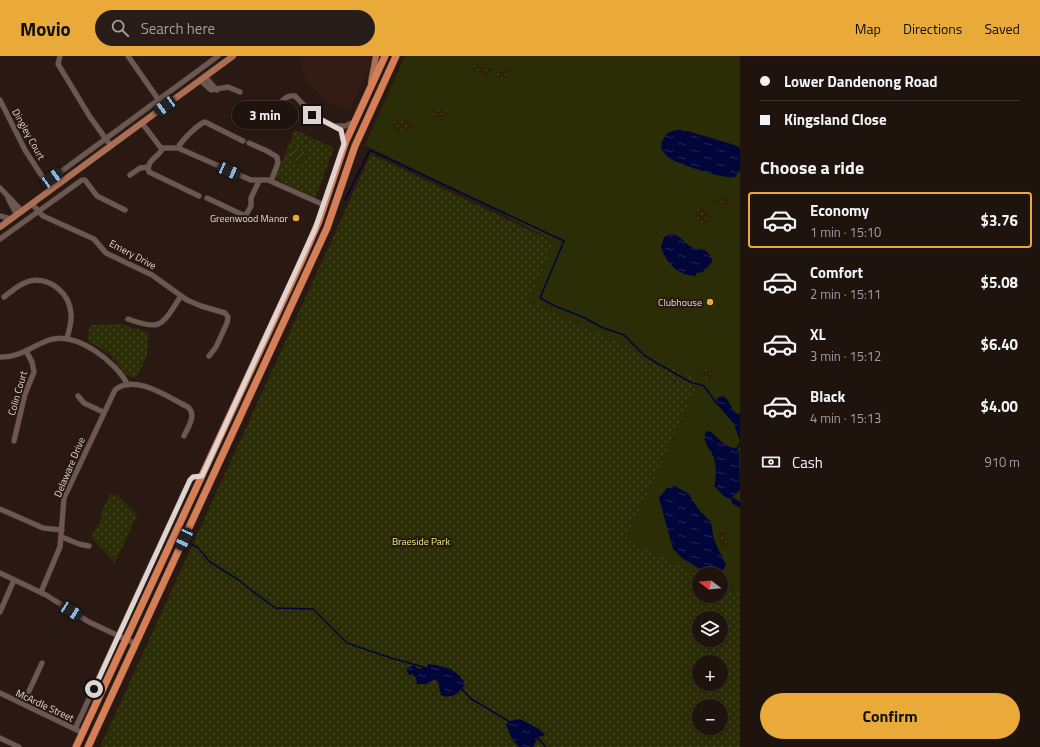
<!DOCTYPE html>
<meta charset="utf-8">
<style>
:root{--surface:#1f130e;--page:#271c17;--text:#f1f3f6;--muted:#a19e9e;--line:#3c322e;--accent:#eaaa39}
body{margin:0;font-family:"Titillium Web",sans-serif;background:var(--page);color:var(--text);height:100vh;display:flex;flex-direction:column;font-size:15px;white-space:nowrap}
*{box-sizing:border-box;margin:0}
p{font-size:13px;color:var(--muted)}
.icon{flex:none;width:22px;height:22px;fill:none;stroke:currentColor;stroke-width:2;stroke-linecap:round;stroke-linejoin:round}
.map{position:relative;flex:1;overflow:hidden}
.panel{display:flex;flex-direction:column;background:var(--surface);width:300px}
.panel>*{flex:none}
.top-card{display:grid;align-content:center;height:88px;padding:0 20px;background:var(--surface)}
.needle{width:26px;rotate:286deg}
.tools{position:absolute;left:692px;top:511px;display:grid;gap:8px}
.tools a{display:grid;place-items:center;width:36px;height:36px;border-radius:50%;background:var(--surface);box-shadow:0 2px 6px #0003,0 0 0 1px var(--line);font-size:20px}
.end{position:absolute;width:18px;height:18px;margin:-9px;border:5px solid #e0d4d0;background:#111;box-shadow:0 0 0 2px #111}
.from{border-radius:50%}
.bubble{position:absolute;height:28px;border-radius:14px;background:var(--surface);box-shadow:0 2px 6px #0003,0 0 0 1px var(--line);font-size:13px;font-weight:700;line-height:28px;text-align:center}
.car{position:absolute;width:12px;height:24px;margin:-12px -6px;border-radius:5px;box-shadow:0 0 3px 1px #0007;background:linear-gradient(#222 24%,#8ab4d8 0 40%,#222 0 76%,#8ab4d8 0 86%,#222 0)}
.top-card b{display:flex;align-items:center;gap:14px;height:38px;font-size:15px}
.top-card b+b{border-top:1px solid var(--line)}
.top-card i{width:10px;height:10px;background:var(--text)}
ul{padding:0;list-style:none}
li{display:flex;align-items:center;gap:12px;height:56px;margin:0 8px 6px;padding:0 12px;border:2px solid transparent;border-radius:4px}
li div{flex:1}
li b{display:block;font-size:15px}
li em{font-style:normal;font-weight:700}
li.selected{border-color:var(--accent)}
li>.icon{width:36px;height:36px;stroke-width:1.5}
h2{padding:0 20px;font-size:18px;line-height:48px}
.pay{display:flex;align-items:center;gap:10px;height:44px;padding:0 20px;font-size:15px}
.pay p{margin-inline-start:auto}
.cta{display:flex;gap:8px;margin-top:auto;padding:8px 20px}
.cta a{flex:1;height:46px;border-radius:24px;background:var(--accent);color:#111;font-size:16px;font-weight:700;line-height:46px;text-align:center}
header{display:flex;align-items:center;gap:24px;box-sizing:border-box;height:56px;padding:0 20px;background:var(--accent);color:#111}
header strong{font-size:19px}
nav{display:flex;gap:22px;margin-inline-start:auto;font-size:14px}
.search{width:280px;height:36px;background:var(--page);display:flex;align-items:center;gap:10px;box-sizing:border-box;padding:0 14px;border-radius:22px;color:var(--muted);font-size:15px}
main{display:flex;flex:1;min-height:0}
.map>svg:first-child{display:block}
.built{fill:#331c13}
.grass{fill:#2a2d05}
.sand{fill:url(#sand-dots)}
.park{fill:url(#park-dots);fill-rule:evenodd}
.garden{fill:url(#garden-furrows)}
.water{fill:url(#water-ripples)}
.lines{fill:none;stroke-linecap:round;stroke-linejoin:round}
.stream{stroke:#00053a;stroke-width:1.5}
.minor-casing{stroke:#3f322f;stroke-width:6}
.major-casing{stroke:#3f322f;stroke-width:7}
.highway-casing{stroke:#3f322f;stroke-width:8}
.minor{stroke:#6c5850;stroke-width:5}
.major{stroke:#ac6f54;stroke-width:6}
.highway{stroke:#d67e56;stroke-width:7}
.route{stroke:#e0d4d0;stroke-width:5}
.poi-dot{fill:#eaaa39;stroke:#291912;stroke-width:1.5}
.labels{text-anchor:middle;stroke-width:4;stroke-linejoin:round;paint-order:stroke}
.street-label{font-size:10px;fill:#e0d4d0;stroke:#291912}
.poi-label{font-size:10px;fill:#e0d4d0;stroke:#291912;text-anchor:end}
.park-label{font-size:10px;fill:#e1ed7f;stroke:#291912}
</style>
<header>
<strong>Movio</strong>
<div class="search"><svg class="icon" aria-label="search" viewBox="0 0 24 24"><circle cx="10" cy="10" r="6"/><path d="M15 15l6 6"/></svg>Search here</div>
<nav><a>Map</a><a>Directions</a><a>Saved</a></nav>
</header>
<main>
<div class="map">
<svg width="740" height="691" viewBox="0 0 740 691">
<defs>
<pattern id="sand-dots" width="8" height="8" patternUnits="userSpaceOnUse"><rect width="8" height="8" fill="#2c2403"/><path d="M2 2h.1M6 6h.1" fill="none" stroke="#4a4327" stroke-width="1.8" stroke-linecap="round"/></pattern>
<pattern id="park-dots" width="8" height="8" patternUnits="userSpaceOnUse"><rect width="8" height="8" fill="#2a2d05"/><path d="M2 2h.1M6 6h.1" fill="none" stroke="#494b28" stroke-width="1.8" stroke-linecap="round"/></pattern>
<pattern id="garden-furrows" width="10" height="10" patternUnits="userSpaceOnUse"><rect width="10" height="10" fill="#2a2d05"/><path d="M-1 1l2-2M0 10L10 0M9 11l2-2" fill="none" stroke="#494b28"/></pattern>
<pattern id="water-ripples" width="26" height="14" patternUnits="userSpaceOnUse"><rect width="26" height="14" fill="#00053a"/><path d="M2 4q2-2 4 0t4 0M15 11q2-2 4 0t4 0" fill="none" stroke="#252955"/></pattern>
</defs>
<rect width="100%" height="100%" fill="#291912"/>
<path class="built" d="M300,0H372L370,11L350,54L325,45L303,19Z"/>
<path class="grass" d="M405,0H740V538L721,529V518L699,519L626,483L700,324L529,245L554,186L500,156L365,89Z"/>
<g class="sand">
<path d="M474,10H478L480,14L481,11L485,12L490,10L492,15L486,19L481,17L475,18L472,15Z"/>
<path d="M505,13L509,15L508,22H500L496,20V14L501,15Z"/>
<path d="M445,52L448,54L449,57L442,61H436L431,56L433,53L441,54Z"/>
<path d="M406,65L411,68L412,72L409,74L397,76L393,71L394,66Z"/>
<path d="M718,140L728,143L730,149L728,150L715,146L714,143Z"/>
<path d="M701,151L710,158L707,166L705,168L696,162L697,155Z"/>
<path d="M703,310H707L711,322L709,324L705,323L704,316L700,314Z"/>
<path d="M719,472L724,473L725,477L723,480L730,483L729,486H725L728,489L727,492L719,487L721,483L718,481L721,477L719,476Z"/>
</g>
<g class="park">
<path d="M295,74L334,92L315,143L275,123Z"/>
<path d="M371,98L554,186L529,245L700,324L626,483L699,519V540H721V529L740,538V691H100ZM699,562H721V584H699ZM699,606H721V628H699ZM699,650H721V672H699Z"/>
<path d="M120,268L148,276L147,300L136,322C124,322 120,309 113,302C106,295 98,290 89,286L87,279L91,269Z"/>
<path d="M110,438L119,440L137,459L115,507L91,481L102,462L101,457Z"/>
</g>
<path class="garden" d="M294,91L307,97L301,109L289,102Z"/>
<g class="water">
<path d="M680,73L735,89L740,92V114L735,121C725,124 679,108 669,102C666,99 663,96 661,92L662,85L667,77Z"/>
<path d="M670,178C681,178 685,189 694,192C699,194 702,192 706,195C710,198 712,201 712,206L703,216L696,217V220C678,220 666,207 661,191L664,181Z"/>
<path d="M723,340L727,343L735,357L740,358V385L734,368L717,348V342Z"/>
<path d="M710,375C719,382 725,393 737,392L739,396L740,434L732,441L740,446V452L732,447L731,443L725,441L714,430C717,424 716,409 714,402C711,393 701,386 706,376Z"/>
<path d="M674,430L688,437L699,454L711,466L714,484L726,509L722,515L714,517L698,512L682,502L673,493L659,442L667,432Z"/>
<path d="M428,608C445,611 456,611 465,628C460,636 452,644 441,639L438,627L435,623L426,628H417L416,623L413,618L409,619L406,613L413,609L419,613L427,611Z"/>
<path d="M520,663L539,673L545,679L538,681L533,691H519L512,683L506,669L509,665Z"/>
</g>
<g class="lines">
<g class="stream">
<path d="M345,144L370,94L564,185L540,242L555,250L583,261L601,271L624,279L645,300L690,326L704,330L717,348"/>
<path d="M736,394L740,387"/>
<path d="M192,489L197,491L210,506L237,523L275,552L313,553L347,587L391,602L427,612"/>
<path d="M461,632L470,642L510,666"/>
<path d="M536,680L546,691"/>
</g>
<g class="minor-casing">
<g id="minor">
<path d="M60,0L58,8L90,61L111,90"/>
<path d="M128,0L158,43"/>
<path d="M205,21L217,34"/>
<path d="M200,24L211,34L228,31L240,36"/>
<path d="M0,44L25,94L51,134"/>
<path d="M272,66C277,55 281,38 295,40L313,59L341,74L344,88"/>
<path d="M142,67L161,92H178L251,124H268L324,149"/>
<path d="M336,70H345L354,66"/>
<path d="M249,87L267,95L277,101L278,107L271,125"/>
<path d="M163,92C159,101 145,105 149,116L199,140"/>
<path d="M178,92C181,85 198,68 205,66L243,85"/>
<path d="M130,119L140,112L148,111"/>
<path d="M47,126L218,0"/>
<path d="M0,132L22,155"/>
<path d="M8,142L17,159"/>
<path d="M207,142L243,159H246L251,150V142L259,125"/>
<path d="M32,148L43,160L94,183L106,197L152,219L187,244L201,250L225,257L228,261L227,267L216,291L209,300"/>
<path d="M0,160L11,163"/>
<path d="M0,183L82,124H85L97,140L125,154"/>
<path d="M4,241C12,235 20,227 30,225C51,221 70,238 71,258C72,266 69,275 67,282"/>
<path d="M128,263C163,276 162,268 181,240"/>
<path d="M0,301C19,302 32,290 49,284C77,275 116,306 128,329"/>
<path d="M78,340L84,347L103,356"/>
<path d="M14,385L25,338L34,316L32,306L26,295"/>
<path d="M0,453L43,472L62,474"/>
<path d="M62,481L79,488L89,490"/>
<path d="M0,517L46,539L89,566L136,588"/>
<path d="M41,536L60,491L64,442L115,334C135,317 169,342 188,351C197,359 188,371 184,380"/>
<path d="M0,556L14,524"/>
<path d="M0,637L83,677"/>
<path d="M23,648L42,607"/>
<path d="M75,673L190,424L193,421L202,420"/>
<path d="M0,682L19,691"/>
</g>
</g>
<g class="major-casing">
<g id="major">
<path d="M371,26L376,0"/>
<path d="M0,171L233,0"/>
</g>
</g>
<g class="highway-casing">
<g id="highway">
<path d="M76,691L302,204L319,165L346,85L385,0"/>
<path d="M88,691L327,172L355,90L396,0"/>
</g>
</g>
<use href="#minor" class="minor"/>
<use href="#major" class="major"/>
<use href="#highway" class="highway"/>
</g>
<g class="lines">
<path class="route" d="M94,633L190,424L193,421L202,420L315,173L344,88L341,74L312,59"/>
</g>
<g class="poi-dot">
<circle cx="296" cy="162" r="4"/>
<circle cx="710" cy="246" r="4"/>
</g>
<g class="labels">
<g class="street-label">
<text transform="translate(29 78) rotate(61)" y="4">Dingley Court</text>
<text transform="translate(133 198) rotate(28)" y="4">Emery Drive</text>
<text transform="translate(17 337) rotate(-74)" y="4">Colin Court</text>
<text transform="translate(69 411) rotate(-67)" y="4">Delaware Drive</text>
<text transform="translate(45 649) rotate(25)" y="4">McArdle Street</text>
</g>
<g class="poi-label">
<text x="288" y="166">Greenwood Manor</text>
<text x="702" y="250">Clubhouse</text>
</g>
<g class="park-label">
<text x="421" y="489">Braeside Park</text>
</g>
</g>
</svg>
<div class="tools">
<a><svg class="needle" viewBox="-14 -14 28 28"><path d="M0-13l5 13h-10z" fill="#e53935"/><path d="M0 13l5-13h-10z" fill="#a19e9e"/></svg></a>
<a><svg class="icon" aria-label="layers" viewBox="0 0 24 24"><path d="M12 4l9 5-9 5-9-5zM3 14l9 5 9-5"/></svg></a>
<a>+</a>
<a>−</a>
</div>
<i class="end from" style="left:94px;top:633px"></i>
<i class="end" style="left:312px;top:59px"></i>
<div class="bubble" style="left:232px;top:45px;width:66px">3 min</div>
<i class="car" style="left:165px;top:50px;rotate:234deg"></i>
<i class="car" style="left:229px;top:115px;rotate:114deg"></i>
<i class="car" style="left:52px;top:122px;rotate:54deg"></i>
<i class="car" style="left:184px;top:483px;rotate:205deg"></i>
<i class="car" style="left:71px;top:555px;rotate:123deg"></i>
</div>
<section class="panel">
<div class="top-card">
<b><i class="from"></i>Lower Dandenong Road</b>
<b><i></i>Kingsland Close</b>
</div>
<h2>Choose a ride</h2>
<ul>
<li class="selected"><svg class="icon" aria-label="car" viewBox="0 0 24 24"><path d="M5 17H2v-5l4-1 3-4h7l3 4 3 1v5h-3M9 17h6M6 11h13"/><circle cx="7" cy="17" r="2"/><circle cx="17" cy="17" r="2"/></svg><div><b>Economy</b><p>1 min · 15:10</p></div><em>$3.76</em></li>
<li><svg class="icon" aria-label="car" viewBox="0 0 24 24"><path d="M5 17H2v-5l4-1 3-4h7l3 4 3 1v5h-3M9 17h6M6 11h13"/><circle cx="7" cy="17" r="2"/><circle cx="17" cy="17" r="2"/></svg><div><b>Comfort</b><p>2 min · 15:11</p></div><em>$5.08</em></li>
<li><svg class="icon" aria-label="car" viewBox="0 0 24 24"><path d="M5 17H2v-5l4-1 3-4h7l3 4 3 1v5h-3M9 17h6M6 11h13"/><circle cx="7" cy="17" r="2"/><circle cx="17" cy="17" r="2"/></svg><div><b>XL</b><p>3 min · 15:12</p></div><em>$6.40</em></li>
<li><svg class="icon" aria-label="car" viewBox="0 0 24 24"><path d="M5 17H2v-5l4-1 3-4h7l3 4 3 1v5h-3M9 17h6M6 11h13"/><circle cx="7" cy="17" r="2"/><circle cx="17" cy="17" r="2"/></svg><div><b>Black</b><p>4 min · 15:13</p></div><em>$4.00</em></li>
</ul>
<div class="pay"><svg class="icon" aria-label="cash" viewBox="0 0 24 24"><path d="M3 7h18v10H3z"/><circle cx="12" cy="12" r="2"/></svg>Cash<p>910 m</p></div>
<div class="cta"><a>Confirm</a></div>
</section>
</main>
